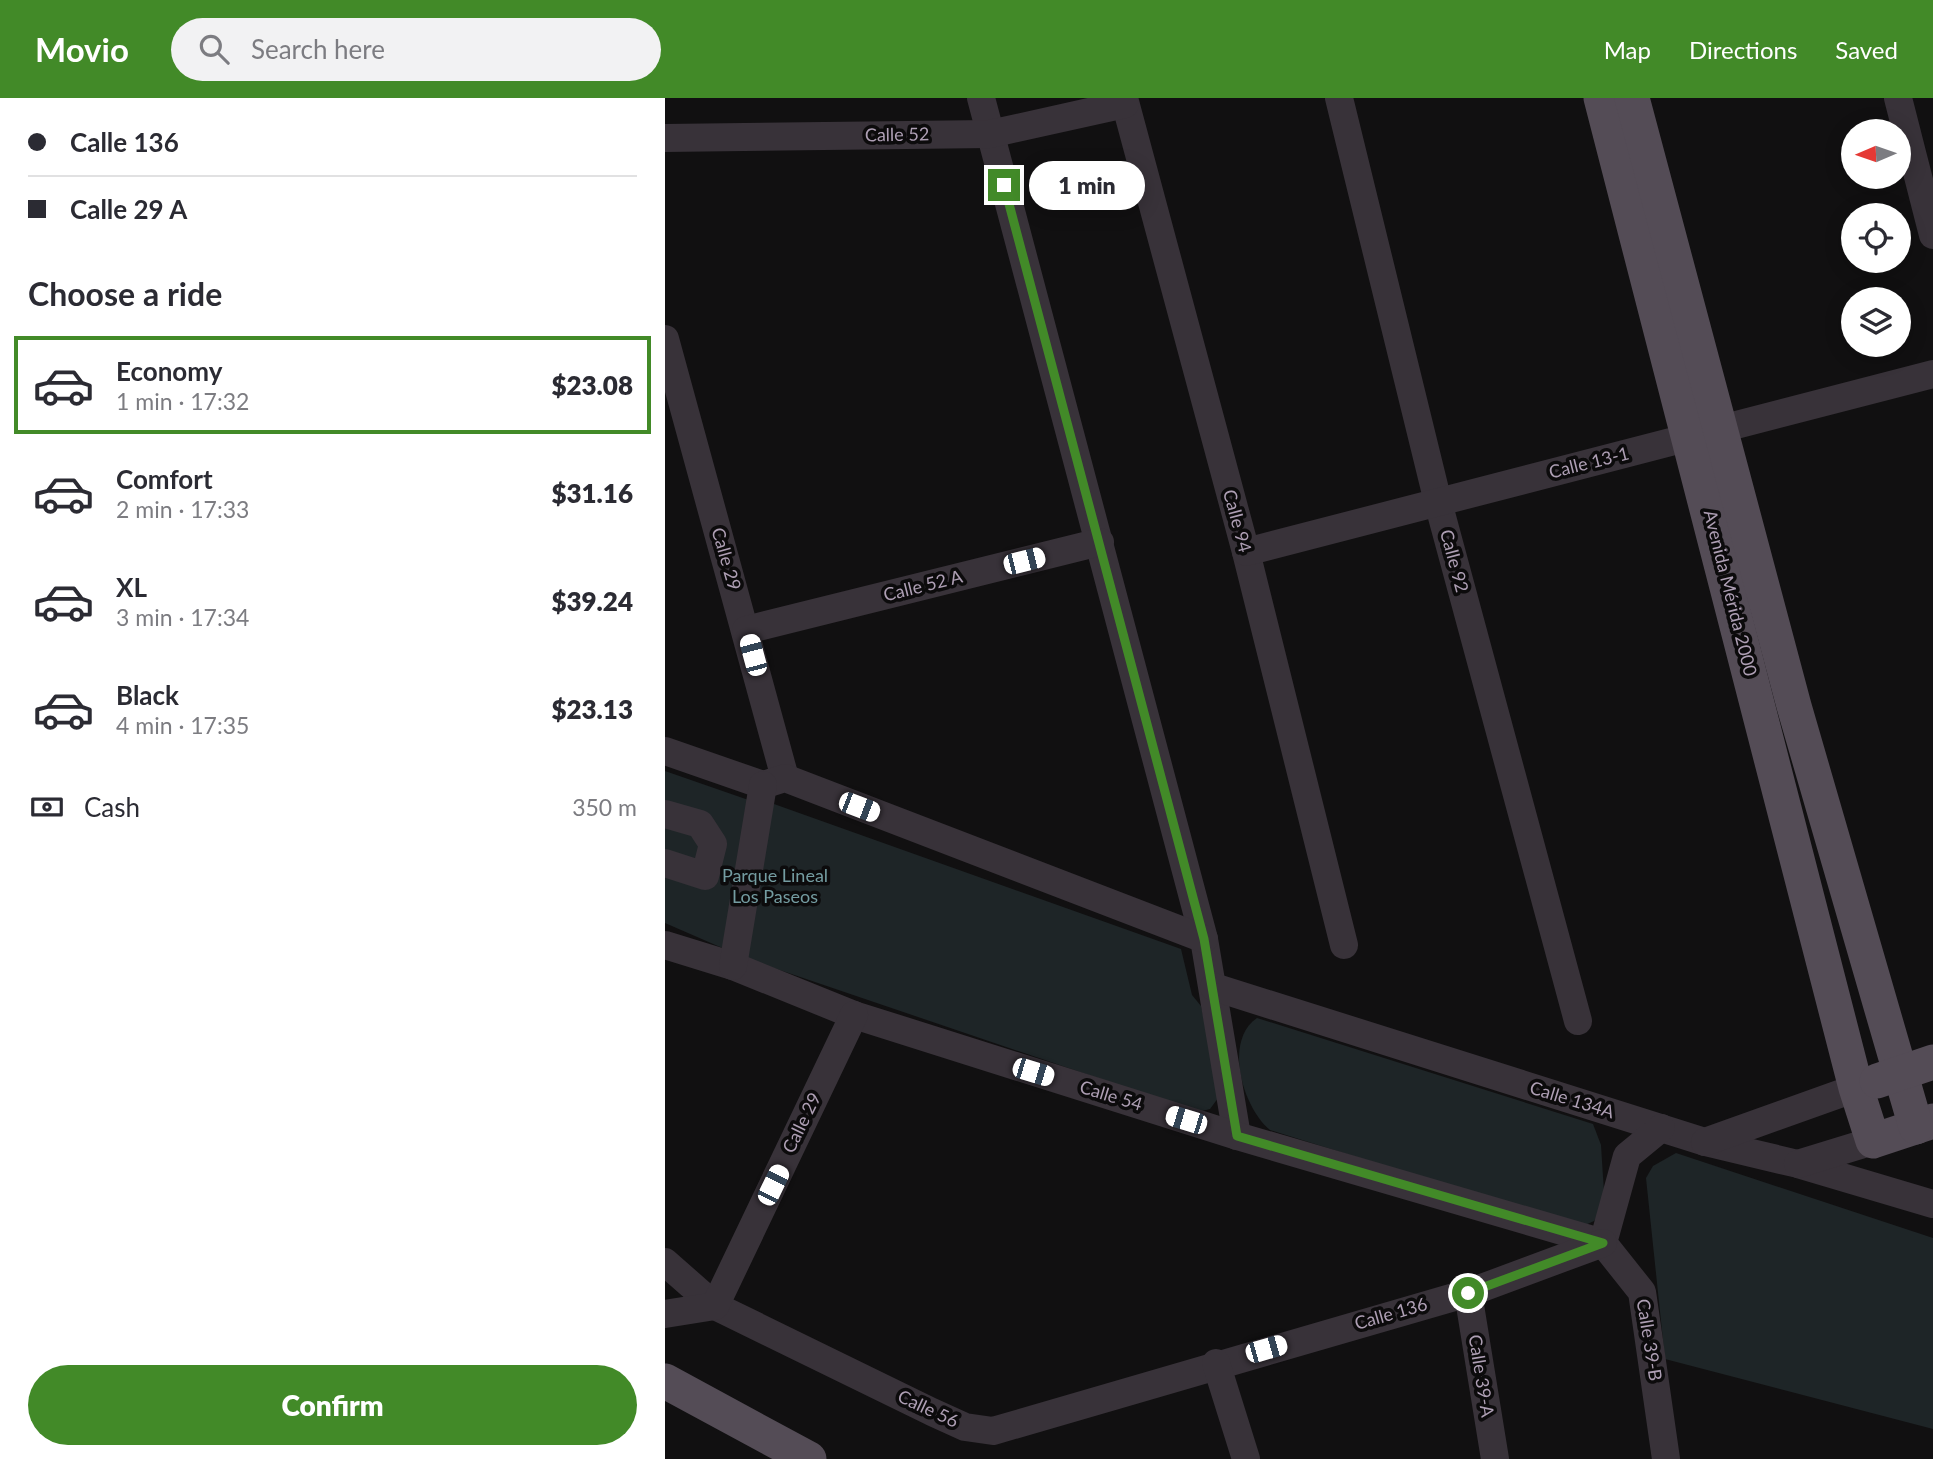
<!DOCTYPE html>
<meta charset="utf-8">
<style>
:root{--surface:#fff;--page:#f2f2f3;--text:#2b2b33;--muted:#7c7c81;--line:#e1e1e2;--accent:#428a28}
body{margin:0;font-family:Lato,sans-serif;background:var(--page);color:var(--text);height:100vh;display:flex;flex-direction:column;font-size:26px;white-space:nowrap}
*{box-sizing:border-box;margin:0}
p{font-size:23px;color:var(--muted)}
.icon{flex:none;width:38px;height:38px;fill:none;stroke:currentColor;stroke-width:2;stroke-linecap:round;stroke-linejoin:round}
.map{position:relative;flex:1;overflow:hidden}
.details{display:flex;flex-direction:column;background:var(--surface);width:665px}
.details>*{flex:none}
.banner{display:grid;align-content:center;height:154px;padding:0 28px;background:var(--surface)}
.needle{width:46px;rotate:268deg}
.buttons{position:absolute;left:1176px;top:21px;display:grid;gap:14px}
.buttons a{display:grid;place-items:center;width:70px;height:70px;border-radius:50%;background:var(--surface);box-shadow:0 4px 18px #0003;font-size:35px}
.end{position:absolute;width:32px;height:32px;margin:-16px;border:9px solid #428a28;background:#fff;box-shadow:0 0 0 4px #fff}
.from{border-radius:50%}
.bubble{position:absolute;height:49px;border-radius:24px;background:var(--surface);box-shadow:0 4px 18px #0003;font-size:23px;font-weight:800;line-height:49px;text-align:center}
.car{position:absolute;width:21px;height:42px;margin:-21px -10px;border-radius:9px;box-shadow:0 0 5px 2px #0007;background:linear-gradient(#fff 24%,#345 0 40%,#fff 0 76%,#345 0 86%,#fff 0)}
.banner b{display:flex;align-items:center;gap:24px;height:66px;font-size:26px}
.banner b+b{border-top:2px solid var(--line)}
.banner i{width:18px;height:18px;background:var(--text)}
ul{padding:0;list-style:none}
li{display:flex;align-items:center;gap:21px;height:98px;margin:0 14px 10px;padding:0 14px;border:4px solid transparent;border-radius:0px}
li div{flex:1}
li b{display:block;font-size:26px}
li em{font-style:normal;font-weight:800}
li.current{border-color:var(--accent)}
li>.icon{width:63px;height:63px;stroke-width:1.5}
h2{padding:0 28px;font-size:32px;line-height:84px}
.pay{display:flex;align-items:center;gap:18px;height:77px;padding:0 28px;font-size:26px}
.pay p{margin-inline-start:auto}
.action{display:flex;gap:14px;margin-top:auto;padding:14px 28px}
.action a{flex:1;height:80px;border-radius:42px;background:var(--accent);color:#fff;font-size:28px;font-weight:800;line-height:80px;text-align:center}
header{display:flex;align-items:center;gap:42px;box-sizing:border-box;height:98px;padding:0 35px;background:var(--accent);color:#fff}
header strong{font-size:33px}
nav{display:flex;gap:38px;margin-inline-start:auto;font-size:24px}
.search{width:490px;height:63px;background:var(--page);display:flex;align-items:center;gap:18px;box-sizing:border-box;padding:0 24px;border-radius:38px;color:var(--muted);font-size:26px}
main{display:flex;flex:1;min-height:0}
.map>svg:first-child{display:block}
.green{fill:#1e2527}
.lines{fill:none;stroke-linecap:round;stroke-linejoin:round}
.minor{stroke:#383239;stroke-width:28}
.major{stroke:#544c56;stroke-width:35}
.route{stroke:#428a28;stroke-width:9}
.labels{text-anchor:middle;stroke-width:7;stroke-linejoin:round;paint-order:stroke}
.street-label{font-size:18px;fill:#ae9fb4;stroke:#0c0b0c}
.park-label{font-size:18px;fill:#749ca1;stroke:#0c0b0c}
</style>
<header>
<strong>Movio</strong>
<div class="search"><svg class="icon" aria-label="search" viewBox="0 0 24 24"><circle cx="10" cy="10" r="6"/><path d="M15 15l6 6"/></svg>Search here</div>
<nav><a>Map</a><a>Directions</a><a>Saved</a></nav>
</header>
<main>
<section class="details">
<div class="banner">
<b><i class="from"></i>Calle 136</b>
<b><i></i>Calle 29 A</b>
</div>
<h2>Choose a ride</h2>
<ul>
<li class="current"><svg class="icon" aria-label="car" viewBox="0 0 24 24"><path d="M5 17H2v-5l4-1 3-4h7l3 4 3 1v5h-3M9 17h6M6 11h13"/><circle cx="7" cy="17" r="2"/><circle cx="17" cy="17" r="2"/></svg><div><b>Economy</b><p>1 min · 17:32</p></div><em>$23.08</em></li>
<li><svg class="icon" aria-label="car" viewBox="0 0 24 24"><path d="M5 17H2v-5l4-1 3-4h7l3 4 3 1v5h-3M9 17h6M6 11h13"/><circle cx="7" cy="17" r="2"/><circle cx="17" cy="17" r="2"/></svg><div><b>Comfort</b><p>2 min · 17:33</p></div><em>$31.16</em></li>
<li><svg class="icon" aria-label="car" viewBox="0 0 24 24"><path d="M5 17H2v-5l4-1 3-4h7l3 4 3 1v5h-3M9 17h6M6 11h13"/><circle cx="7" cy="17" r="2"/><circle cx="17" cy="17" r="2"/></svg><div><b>XL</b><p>3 min · 17:34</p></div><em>$39.24</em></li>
<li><svg class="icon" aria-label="car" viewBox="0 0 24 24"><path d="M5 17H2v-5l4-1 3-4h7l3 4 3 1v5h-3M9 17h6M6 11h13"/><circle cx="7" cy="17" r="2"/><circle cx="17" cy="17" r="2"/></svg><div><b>Black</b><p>4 min · 17:35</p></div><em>$23.13</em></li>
</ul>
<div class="pay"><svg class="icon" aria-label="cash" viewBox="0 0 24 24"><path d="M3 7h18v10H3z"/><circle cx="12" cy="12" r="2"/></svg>Cash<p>350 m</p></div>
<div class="action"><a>Confirm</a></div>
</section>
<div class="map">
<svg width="1268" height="1361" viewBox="0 0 1268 1361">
<rect width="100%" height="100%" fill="#111011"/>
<g class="green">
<path d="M0,673L95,706H109L516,851L527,897L536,908L556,996L545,1011L533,1014L85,862L0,825Z"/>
<path d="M592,920L928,1026L936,1047L940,1110L929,1123L916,1129L605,1032C578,1010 558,943 592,920Z"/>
<path d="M1011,1055L1268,1140V1331L1000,1261L981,1080L988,1068Z"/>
</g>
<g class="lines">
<g class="minor">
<path d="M316,0L539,841L572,1038"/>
<path d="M459,0L581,454L679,847"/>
<path d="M674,0L773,404L913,923"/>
<path d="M1233,0L1268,137"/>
<path d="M0,40L325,36L460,6"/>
<path d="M0,241L120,680"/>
<path d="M581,454L1268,276"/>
<path d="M81,532L435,444"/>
<path d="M0,653L98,687L120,680L539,841"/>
<path d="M0,716L35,726L48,746L40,778L0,765"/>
<path d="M0,847L68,868L189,917L572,1038L938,1145"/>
<path d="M68,868L98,687"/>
<path d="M549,889L1040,1044L1133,1066L1268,1106"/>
<path d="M996,1030L962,1058L938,1145L977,1194L1001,1361"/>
<path d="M1040,1044L1191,990"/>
<path d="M1133,1066L1208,1043"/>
<path d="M0,1164L50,1208L267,1314L300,1329L328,1333L803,1195L938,1145"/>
<path d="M803,1195L830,1361"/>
<path d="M0,1216L50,1208L189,917"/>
<path d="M551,1265L581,1361"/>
</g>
<g class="major">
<path d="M936,0L1191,990L1208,1043L1268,1023"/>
<path d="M967,0L1129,608L1251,1029"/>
<path d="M1212,983L1268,964"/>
<path d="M0,1283L144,1361"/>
</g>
</g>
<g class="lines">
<path class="route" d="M339,87L539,841L572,1038L938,1145L803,1195"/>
</g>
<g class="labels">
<g class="street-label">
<text transform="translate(232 37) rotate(-1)" y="6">Calle 52</text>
<text transform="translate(924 365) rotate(-14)" y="6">Calle 13-1</text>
<text transform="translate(572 423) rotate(75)" y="6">Calle 94</text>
<text transform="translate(61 461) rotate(74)" y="6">Calle 29</text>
<text transform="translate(789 463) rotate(75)" y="6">Calle 92</text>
<text transform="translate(258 488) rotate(-14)" y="6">Calle 52 A</text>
<text transform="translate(1065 495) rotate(76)" y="6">Avenida Mérida 2000</text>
<text transform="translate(446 998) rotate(17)" y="6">Calle 54</text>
<text transform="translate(907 1002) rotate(17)" y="6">Calle 134A</text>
<text transform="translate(137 1025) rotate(-64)" y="6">Calle 29</text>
<text transform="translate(726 1216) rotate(-16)" y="6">Calle 136</text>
<text transform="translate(984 1242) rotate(81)" y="6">Calle 39-B</text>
<text transform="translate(816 1278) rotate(81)" y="6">Calle 39-A</text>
<text transform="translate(263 1311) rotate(25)" y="6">Calle 56</text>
</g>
<g class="park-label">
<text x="110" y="784">Parque Lineal<tspan x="110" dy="21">Los Paseos</tspan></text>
</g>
</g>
</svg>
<div class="buttons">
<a><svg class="needle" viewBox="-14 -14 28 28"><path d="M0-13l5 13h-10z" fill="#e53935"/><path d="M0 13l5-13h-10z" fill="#7c7c81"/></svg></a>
<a><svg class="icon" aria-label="locate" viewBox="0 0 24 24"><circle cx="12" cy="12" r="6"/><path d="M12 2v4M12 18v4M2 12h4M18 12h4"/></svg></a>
<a><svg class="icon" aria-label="layers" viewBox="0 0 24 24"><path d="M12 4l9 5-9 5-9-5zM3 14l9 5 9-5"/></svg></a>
</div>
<i class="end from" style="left:803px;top:1195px"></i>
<i class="end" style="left:339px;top:87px"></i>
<div class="bubble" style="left:364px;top:63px;width:116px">1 min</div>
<i class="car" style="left:359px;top:463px;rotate:76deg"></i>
<i class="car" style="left:88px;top:557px;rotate:345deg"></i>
<i class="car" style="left:194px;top:709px;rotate:111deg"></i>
<i class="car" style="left:368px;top:974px;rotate:107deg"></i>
<i class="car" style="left:521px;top:1022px;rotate:287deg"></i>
<i class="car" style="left:108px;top:1087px;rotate:26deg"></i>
<i class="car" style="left:601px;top:1251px;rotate:74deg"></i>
</div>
</main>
